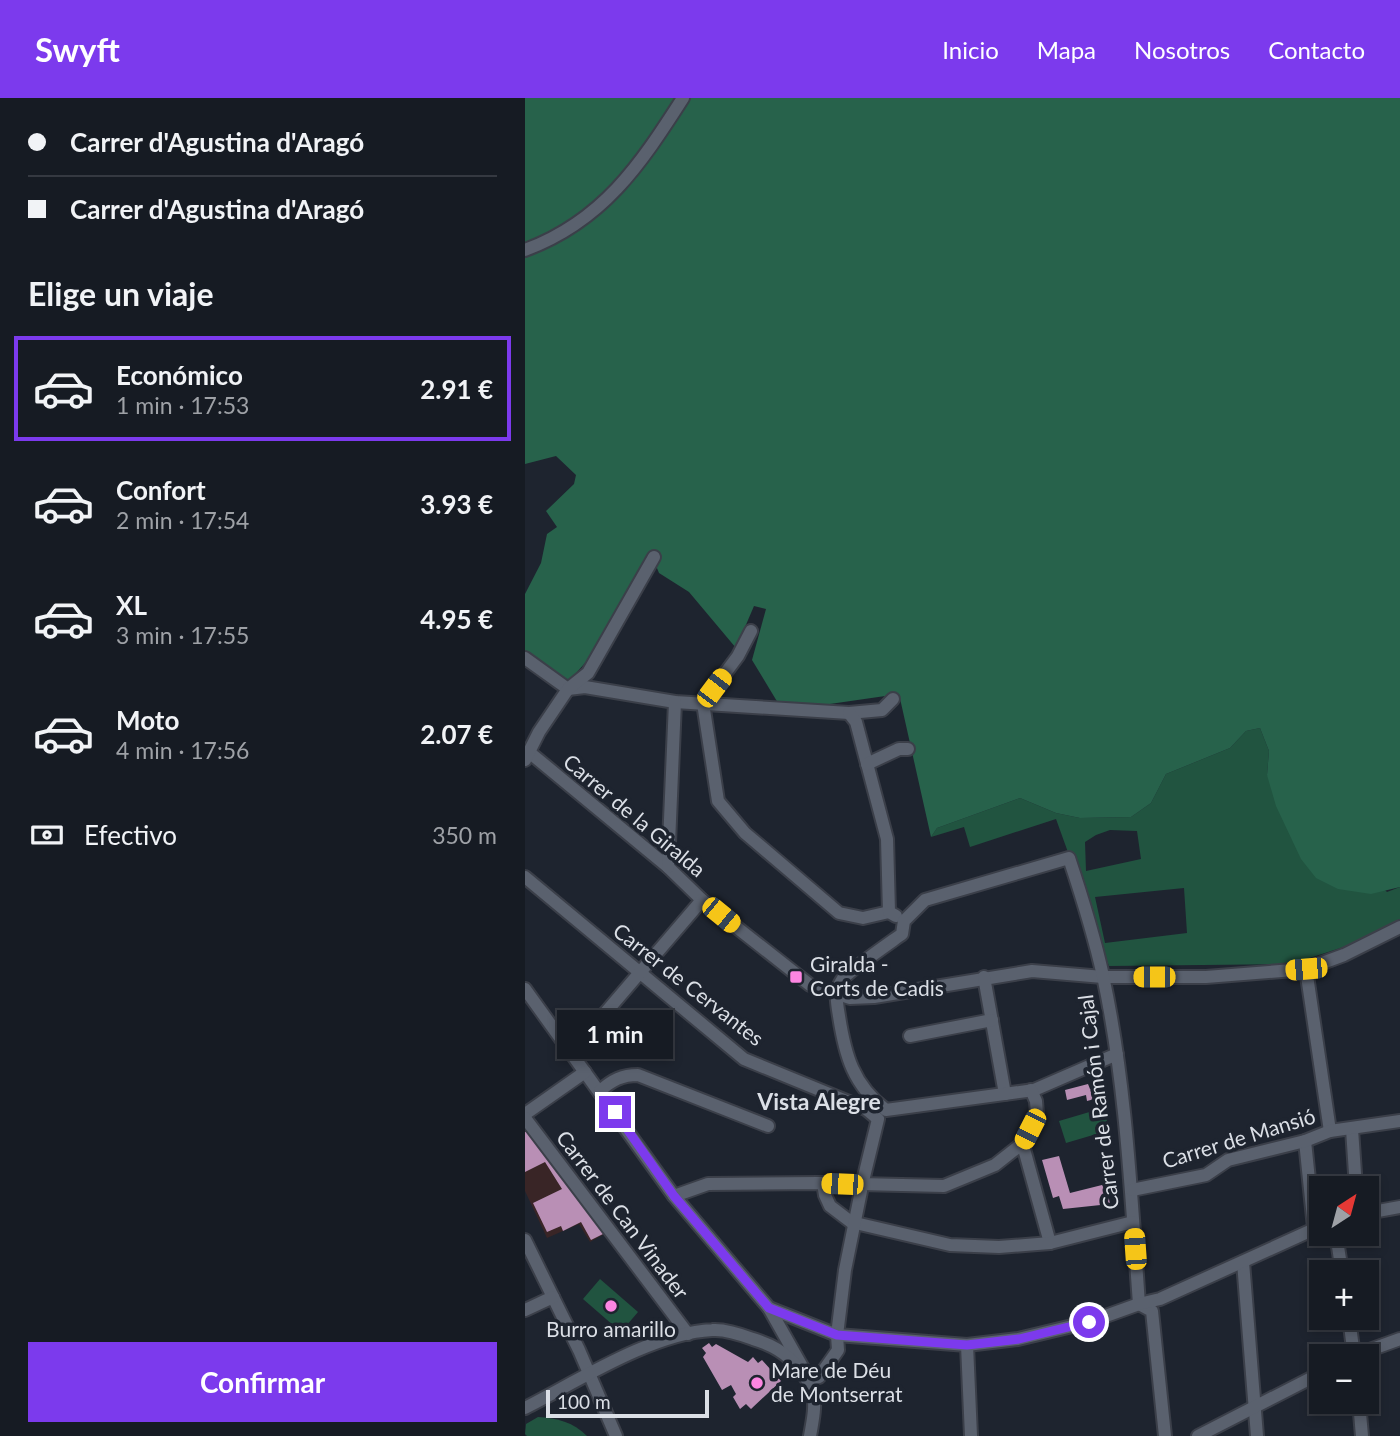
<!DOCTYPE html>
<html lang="es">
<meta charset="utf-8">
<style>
:root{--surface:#161b23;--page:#232830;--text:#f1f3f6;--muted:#9ea1a6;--line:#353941;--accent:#7c3aed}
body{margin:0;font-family:Lato,sans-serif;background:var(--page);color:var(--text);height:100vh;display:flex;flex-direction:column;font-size:26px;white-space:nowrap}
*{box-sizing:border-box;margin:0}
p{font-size:23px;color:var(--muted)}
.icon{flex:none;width:38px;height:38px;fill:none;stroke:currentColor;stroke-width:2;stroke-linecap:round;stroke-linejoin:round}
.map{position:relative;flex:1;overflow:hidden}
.panel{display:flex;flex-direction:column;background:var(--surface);width:525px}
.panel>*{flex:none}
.hud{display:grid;align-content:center;height:154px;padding:0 28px;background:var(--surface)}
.needle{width:46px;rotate:36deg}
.buttons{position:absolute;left:784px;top:1078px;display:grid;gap:14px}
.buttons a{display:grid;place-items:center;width:70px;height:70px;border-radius:0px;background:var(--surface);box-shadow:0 4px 10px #0003,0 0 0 2px var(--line);font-size:35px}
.scale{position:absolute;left:21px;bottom:18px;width:163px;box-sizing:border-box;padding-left:7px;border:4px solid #dbdfe6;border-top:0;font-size:19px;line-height:24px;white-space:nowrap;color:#dbdfe6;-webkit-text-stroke:5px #1e242f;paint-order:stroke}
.end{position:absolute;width:32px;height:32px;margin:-16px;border:9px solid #7c3aed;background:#fff;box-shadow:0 0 0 4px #fff}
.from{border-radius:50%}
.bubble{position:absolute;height:49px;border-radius:0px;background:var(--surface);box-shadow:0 4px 10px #0003,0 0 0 2px var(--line);font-size:23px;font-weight:700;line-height:49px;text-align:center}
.car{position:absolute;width:21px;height:42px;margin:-21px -10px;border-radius:9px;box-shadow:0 0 5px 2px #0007;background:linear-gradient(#f5c518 24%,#345 0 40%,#f5c518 0 76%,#345 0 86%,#f5c518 0)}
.hud b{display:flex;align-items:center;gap:24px;height:66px;font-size:26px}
.hud b+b{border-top:2px solid var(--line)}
.hud i{width:18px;height:18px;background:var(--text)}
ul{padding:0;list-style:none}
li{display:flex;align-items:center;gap:21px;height:105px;margin:0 14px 10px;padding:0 14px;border:4px solid transparent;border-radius:0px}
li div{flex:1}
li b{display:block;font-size:26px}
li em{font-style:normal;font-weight:700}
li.selected{border-color:var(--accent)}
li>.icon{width:63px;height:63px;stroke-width:1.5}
h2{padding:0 28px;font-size:32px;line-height:84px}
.pay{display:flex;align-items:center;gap:18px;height:77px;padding:0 28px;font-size:26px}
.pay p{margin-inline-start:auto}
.action{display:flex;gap:14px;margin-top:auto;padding:14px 28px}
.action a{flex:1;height:80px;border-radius:0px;background:var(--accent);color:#fff;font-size:28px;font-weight:700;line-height:80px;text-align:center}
header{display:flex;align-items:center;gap:42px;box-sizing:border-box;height:98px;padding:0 35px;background:var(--accent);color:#fff}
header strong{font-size:33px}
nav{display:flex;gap:38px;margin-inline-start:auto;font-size:24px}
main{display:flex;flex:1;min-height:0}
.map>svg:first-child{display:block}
.education{fill:#392526}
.green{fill:#215440;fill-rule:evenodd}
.forest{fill:#27624b}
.building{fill:#b98fb5}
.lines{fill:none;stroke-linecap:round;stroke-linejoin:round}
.street-casing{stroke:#3b3f49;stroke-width:16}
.street{stroke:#5a616e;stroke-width:12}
.route{stroke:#7c3aed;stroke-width:9}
.poi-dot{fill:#fd86e2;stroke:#1e242f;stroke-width:2.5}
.labels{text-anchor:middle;stroke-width:7;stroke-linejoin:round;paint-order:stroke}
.street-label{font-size:21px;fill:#dbdfe6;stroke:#1e242f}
.poi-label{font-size:21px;fill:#dbdfe6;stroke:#1e242f;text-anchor:start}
.neighbourhood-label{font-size:23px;font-weight:bold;fill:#dbdfe6;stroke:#1e242f}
</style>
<header>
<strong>Swyft</strong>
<nav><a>Inicio</a><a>Mapa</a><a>Nosotros</a><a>Contacto</a></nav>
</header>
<main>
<section class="panel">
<div class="hud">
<b><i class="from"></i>Carrer d'Agustina d'Aragó</b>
<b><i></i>Carrer d'Agustina d'Aragó</b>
</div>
<h2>Elige un viaje</h2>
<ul>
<li class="selected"><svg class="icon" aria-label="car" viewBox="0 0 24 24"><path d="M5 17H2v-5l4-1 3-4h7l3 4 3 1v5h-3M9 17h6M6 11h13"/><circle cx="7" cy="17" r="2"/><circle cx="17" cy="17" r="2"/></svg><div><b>Económico</b><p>1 min · 17:53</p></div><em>2.91 €</em></li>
<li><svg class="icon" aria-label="car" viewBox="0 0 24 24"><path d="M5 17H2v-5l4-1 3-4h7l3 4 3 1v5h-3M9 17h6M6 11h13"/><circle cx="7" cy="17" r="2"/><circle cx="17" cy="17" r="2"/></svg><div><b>Confort</b><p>2 min · 17:54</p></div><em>3.93 €</em></li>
<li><svg class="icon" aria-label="car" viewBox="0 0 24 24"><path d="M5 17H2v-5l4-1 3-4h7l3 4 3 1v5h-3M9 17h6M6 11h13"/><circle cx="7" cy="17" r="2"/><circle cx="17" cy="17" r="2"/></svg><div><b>XL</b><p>3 min · 17:55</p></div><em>4.95 €</em></li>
<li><svg class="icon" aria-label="car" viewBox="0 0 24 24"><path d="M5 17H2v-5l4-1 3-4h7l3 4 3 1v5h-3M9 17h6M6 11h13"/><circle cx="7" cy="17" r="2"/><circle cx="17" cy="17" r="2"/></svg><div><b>Moto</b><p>4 min · 17:56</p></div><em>2.07 €</em></li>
</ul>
<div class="pay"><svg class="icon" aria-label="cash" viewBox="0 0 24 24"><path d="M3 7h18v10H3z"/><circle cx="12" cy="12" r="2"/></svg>Efectivo<p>350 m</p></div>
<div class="action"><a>Confirmar</a></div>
</section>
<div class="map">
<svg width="875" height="1338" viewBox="0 0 875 1338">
<rect width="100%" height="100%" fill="#1e242f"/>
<path class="education" d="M3,1029L81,1135L65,1144L54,1126L22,1140L0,1093V1032Z"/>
<g class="green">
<path d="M735,630L744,653L742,677L862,794L875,789V821L831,845L766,866L584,868L531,721L445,749L439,729L406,739L412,730L495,700L531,715L555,720L606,719L626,705L641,676L705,650L721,633ZM585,732L612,733L616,761L561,773L560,744L571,737ZM659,790L662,835L580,845L570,799Z"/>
<path d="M578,1010L585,1032L541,1045L534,1023Z"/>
<path d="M75,1181L113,1214L96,1234L58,1201Z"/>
<path d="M13,1319C32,1320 48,1324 62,1338H2L0,1336L1,1326Z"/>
</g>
<path class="forest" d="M0,0H875V789L846,796L813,791L791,780L776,761L751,708L742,677L744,653L735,630L721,633L705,650L641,676L626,705L606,719L555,720L531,715L495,700L412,730L406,739L374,596L291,608L253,605L227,562L241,511L229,508L211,550L164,494L134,475L125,453L69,555L43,584L0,559V496L16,465L22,436L32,429L21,413L49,386L51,377L31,358L0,366Z"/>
<g class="building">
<path d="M563,986L565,991L579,988L581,998L562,1003L561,997L542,1002L540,992Z"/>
<path d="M4,1032L80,1135L66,1142L56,1124L38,1133L36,1128L22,1134L8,1105L37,1091L20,1064L0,1074V1034Z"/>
<path d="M534,1058L545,1095L581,1086L585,1106L538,1111L534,1098L528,1100L517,1062Z"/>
<path d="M184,1245L187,1249L191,1246L223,1264L228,1259L233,1265L237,1262L256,1283L226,1311L221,1306L215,1311L208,1299L211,1296L206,1287L197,1292L178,1259L181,1255L177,1250Z"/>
</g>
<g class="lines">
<g class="street-casing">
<g id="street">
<path d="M0,152C78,123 115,67 158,0"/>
<path d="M226,533L213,558L178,605L193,703L220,735L314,815L338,820L364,814"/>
<path d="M0,560L43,591"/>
<path d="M43,591L60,589L150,604L324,615L357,612L368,601"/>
<path d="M324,615L331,624L362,741L364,814L371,818"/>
<path d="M4,654L143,769L177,802L285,887L325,900L349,899L507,873L578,879H681L781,871L819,857L875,829"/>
<path d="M0,662L14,634L43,591L63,575L129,459"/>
<path d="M342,666L374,651H383"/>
<path d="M143,769L150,604"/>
<path d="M0,779L219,961L341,1011L353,1021L337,1087"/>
<path d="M781,871L805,1033"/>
<path d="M459,879L480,996"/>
<path d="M0,891L149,1098L244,1210L284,1281"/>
<path d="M385,938L467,922"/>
<path d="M46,955L177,802"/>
<path d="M592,956L509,992L361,1012C328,987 320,957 314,918C312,905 309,894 317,882C321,875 366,844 377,836L379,823L400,802L544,760C557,799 569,837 578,878C601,985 606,1096 614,1206"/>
<path d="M75,993C87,982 97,977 113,977L243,1028"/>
<path d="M0,1016L60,974"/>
<path d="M0,1020L163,1236"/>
<path d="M827,1031L831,1090"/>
<path d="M780,1043L789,1130"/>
<path d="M499,1051L525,1145"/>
<path d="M298,1085L300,1097L305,1108L326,1124L425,1147L474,1149L525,1145L608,1124"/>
<path d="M607,1092L681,1077L703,1062L780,1043L805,1033L875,1023"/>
<path d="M149,1098L183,1086L293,1085L419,1088L470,1067L498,1045L512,1016L511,1003L506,992"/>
<path d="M842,1115L875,1109"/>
<path d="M811,1136L817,1174"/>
<path d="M0,1142L54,1252L91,1338"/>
<path d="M718,1164L732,1338"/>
<path d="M614,1206L627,1213L640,1338"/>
<path d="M244,1210L312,1237L442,1247L493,1241L564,1224L614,1206L635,1201L796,1128"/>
<path d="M0,1212L28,1199"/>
<path d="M824,1220L829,1258"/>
<path d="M442,1247L446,1338"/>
<path d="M828,1258L875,1241"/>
<path d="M284,1281L294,1279L313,1252L312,1237L320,1172L336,1093"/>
<path d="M834,1304L837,1338"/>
<path d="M0,1310C53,1283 127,1235 187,1232C200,1231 215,1236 228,1241C241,1245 255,1251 265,1261C293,1289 292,1301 285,1338"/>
<path d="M673,1338L796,1275"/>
</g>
</g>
<use href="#street" class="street"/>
</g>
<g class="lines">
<path class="route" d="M90,1014L149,1098L244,1210L312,1237L442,1247L494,1241L564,1224"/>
</g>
<g class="poi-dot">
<rect x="264" y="872" width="14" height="14" rx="3.5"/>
<circle cx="86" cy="1208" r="7"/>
<circle cx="232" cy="1285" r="7"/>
</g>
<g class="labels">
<g class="street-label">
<text transform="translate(109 718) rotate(40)" y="7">Carrer de la Giralda</text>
<text transform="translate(163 887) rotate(38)" y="7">Carrer de Cervantes</text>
<text transform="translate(574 1004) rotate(-97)" y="7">Carrer de Ramón i Cajal</text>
<text transform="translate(714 1041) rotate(-17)" y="7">Carrer de Mansió</text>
<text transform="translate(97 1117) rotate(53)" y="7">Carrer de Can Vinader</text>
</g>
<g class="poi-label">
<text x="285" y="874">Giralda -<tspan x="285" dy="24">Corts de Cadis</tspan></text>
<text x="86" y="1239" text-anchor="middle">Burro amarillo</text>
<text x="246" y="1280">Mare de Déu<tspan x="246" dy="24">de Montserrat</tspan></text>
</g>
<g class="neighbourhood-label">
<text x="294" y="1012">Vista Alegre</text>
</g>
</g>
</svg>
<div class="buttons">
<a><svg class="needle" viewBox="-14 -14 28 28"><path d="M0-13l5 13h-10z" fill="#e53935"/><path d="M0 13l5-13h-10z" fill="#9ea1a6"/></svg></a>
<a>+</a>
<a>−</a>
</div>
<div class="scale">100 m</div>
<i class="end from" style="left:564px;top:1224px"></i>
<i class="end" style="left:90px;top:1014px"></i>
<div class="bubble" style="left:32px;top:912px;width:116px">1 min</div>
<i class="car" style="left:189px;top:590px;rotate:37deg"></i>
<i class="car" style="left:196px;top:817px;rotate:129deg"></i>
<i class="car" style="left:781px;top:871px;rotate:265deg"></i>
<i class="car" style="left:629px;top:879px;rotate:270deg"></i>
<i class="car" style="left:505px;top:1031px;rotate:207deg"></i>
<i class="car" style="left:317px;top:1086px;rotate:272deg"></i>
<i class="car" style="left:610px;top:1151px;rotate:356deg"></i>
</div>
</main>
